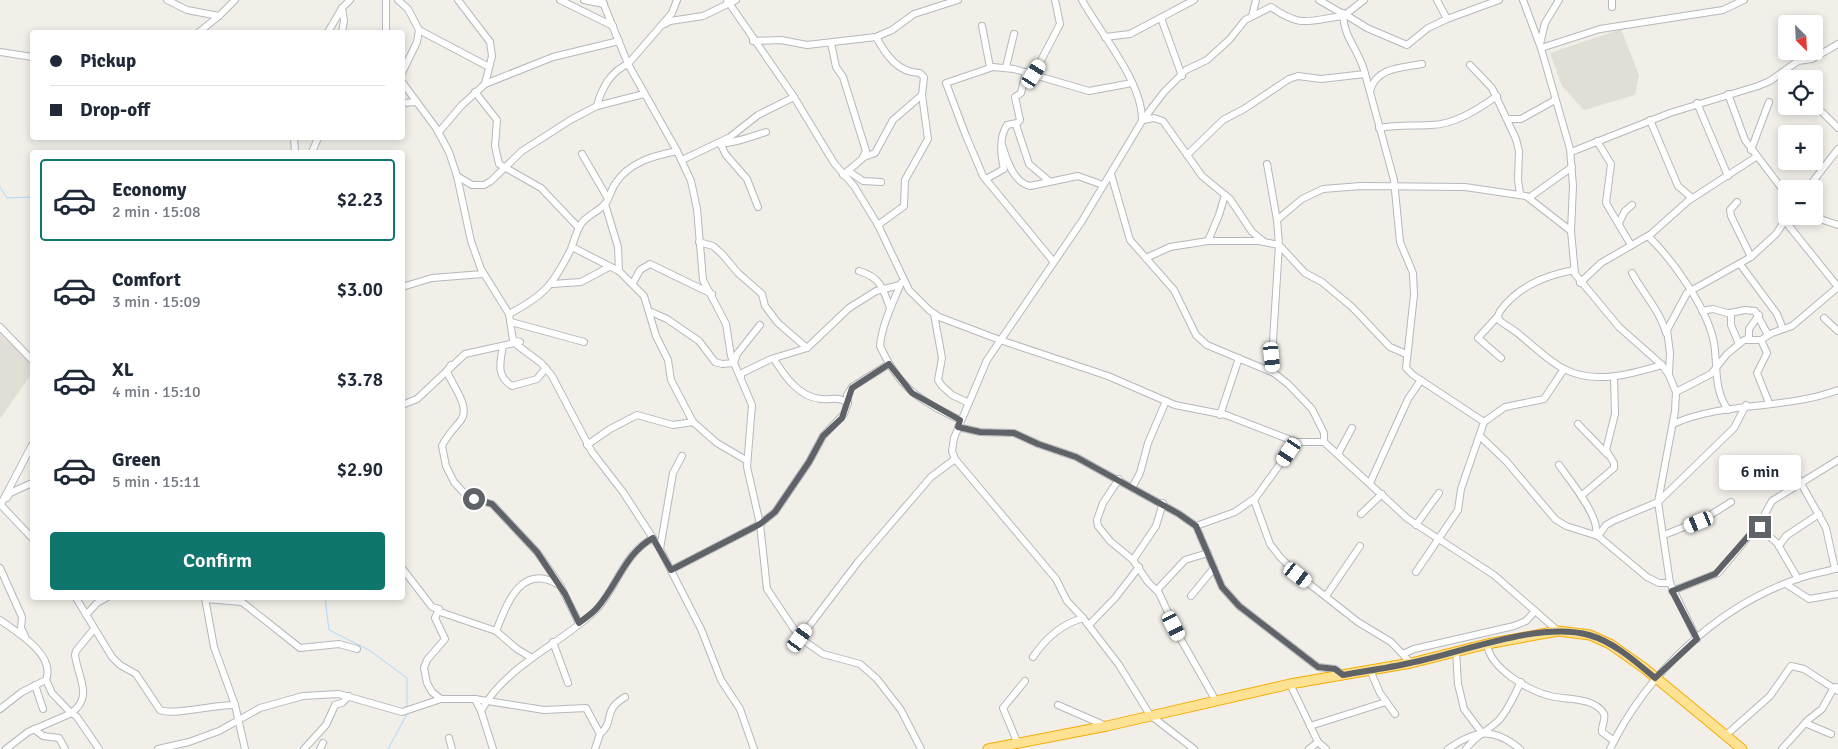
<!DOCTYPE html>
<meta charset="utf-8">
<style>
:root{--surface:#fff;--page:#f2f2f3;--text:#1f2937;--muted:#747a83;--line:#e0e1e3;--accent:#0f766e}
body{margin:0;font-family:Signika,sans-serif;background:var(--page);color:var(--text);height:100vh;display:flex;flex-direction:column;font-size:19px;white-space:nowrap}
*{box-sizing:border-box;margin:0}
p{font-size:16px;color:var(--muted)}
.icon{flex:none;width:28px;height:28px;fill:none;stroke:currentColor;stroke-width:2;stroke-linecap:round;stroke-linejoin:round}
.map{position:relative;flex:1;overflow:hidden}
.sheet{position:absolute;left:30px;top:150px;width:375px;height:450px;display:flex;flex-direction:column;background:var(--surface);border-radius:5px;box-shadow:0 2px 8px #0003}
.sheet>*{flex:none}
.guide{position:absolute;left:30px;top:30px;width:375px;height:110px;border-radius:5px;box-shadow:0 2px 8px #0003;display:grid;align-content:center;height:110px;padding:0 20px;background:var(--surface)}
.needle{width:32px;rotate:156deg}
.controls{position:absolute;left:1778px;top:15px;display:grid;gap:10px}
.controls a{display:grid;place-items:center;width:45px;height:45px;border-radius:5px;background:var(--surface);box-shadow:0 2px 8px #0003;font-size:25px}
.end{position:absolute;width:22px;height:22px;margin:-11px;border:6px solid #5f6368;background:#fff;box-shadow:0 0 0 2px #fff}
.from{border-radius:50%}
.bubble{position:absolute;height:35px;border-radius:5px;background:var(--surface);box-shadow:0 2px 8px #0003;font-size:16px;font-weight:600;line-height:35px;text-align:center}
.car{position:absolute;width:15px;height:30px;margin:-15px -8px;border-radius:6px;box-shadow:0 0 4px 1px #0007;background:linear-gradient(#fff 24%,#345 0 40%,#fff 0 76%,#345 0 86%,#fff 0)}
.guide b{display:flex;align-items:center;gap:18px;height:48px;font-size:19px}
.guide b+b{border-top:1px solid var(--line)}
.guide i{width:12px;height:12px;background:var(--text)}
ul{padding:9px 0 0;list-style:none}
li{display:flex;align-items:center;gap:15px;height:82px;margin:0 10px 8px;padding:0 10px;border:2px solid transparent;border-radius:5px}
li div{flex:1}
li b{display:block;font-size:19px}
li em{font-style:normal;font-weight:600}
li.on{border-color:var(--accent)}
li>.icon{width:45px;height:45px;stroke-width:1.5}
.button{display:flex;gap:10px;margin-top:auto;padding:10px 20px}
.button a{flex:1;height:58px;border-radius:5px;background:var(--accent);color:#fff;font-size:20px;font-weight:600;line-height:58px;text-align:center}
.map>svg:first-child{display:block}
.education{fill:#e1ded6}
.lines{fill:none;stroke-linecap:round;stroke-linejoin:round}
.stream{stroke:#aadaff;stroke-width:1}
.minor-casing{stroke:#b5b8bc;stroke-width:8}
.highway-casing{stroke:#f9ab00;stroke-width:11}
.minor{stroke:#fff;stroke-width:6}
.highway{stroke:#fde293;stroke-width:9}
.route{stroke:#5f6368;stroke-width:6}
</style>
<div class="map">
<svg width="1838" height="749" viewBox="0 0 1838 749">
<rect width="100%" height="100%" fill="#f1efe8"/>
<g class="education">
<path d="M1621,29L1639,75L1635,95L1584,110L1562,86L1550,53Z"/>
<path d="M0,334L32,364V373L0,419Z"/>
</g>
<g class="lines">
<g class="stream">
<path d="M0,187L7,198L32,197"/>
<path d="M325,598L329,630L369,650L407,678V708"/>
<path d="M388,749L407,714"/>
</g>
<g class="minor-casing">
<g id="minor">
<path d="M167,0L187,10L219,16L235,0"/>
<path d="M398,0L408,9L419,30L489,67"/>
<path d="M458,0L490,42L492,56L485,84"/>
<path d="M560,0L613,26"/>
<path d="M584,0L604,4"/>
<path d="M602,0L628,64L677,151L691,181L697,209L703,280L726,324L731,356L752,405L747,467L760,524L767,589L800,638L823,654L860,664L877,679L901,710L921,749"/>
<path d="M727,0L794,97L834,163L854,186L878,225L909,290L929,310L939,317L1000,340L1108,376L1175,405L1226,415L1296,442H1324L1408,519L1494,575L1558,631"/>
<path d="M1082,0C1100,33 1143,82 1142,121L1082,221L987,360L954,438L952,451L955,459L1056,579L1067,601L1083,618L1119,665L1150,715L1194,749"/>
<path d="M1319,0L1343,14C1344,38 1357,47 1364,70L1394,180L1400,242L1413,273L1414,295L1406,368L1413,375L1484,422L1461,489L1458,510L1416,572"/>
<path d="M1437,0L1447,19"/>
<path d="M1523,0L1541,48L1570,149L1573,186L1571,231L1575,274L1619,327L1662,365L1669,375L1676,392L1675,411L1658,502L1670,583L1697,639"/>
<path d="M1612,7V0"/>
<path d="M1343,13L1367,28L1407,45L1428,28L1447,19L1499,0"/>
<path d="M1346,14L1364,0"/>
<path d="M1252,16L1256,0"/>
<path d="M1161,18L1182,76"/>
<path d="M665,24L670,21L703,16L736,0"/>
<path d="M982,26L990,67"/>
<path d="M199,32L219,16"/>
<path d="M328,32L342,8L350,0"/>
<path d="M342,32L344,21L342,8"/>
<path d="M386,32V0"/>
<path d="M876,37C886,55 898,73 920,73L924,77L922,95L928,139L905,180L904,206L878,225"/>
<path d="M1105,37L1130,34L1194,0"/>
<path d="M753,41L781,40L807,45L876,37L892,30L914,14L958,0"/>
<path d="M831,43L836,67L843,77L866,151L862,159L843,175"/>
<path d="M1540,44L1545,23L1559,0"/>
<path d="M1541,48L1600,29L1723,10L1744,0"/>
<path d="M0,52L32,57"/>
<path d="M1470,65L1492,88L1516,139L1519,151L1518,180L1520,194"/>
<path d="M1006,67L1014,34"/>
<path d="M1026,72L1021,93L1015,97L1020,120L1016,125L1029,164L1049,181"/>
<path d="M402,73L417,42L419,30"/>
<path d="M1034,74L1060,24L1055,0"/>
<path d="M1780,75L1786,82"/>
<path d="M402,82L436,128L449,152L457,176L471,241L481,269L509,314L513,340L520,342L517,345L541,363L552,376L592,452L623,492L660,549L701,629L721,680L740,709L754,749"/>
<path d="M1370,91C1376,67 1402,68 1422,64"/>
<path d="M475,92L497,120L495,146L499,164L541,188L579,228"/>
<path d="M1728,94L1745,140L1786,194"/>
<path d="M402,103L417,102"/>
<path d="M1697,103L1728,176"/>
<path d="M597,106C601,89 611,71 628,64L672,13L677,0"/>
<path d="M1811,106L1822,112L1838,128"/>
<path d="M1508,119H1521L1555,100"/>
<path d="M1143,120L1154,118L1163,121L1202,176L1230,199L1252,232L1262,240"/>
<path d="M1650,120L1678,186L1692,198"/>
<path d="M1142,121L1164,92L1186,70L1207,60L1230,39L1245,20L1271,7C1303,29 1308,20 1344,16"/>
<path d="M1379,128C1397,125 1412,126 1430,125C1454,125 1477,110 1497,96"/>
<path d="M439,132L461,106L485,84L553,57L619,41"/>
<path d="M294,138L295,152"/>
<path d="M1597,141L1611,164L1606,203L1631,245"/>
<path d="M718,143C730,145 753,136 766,132"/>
<path d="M720,143L726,155L747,179L758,207"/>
<path d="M1002,145C1007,160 1013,182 1030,186L1078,176L1103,185"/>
<path d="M1751,150L1769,102"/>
<path d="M312,152L318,138"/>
<path d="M1571,152L1670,113L1758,86L1770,81L1798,61L1812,59L1838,44"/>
<path d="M582,154L607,197"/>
<path d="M1187,155L1223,120L1244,109L1289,79L1298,76L1321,79L1365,74"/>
<path d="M864,157L875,153L893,120L922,95"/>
<path d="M682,160L730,137L758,115L794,97"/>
<path d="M1267,164L1277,220L1279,245L1272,357L1274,373"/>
<path d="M848,171L863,181L881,182"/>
<path d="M1111,174L1130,240L1174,290L1196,335L1207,345L1274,373L1288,384L1312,409L1324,433V442"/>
<path d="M457,176L472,185H484L491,181L522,151L572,119L597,106L644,94"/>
<path d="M986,179L1004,169C1001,156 999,137 1007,125L1017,123"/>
<path d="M1807,189L1838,149"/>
<path d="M1530,197L1572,167"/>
<path d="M1737,202L1730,210L1731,216L1751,257"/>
<path d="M605,204L618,247L619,271"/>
<path d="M1814,214L1823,220L1838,225"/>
<path d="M1277,220L1302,199L1323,189L1361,186L1465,187L1526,196L1571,231"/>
<path d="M1785,221L1838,287"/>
<path d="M1619,223L1625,211L1632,205"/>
<path d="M1648,236C1672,259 1708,309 1714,343C1718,367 1713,388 1728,410"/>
<path d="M1208,241L1219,215L1225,195"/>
<path d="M699,242L713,246L722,254L738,273L762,294L765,306L778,323L807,348"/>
<path d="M572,247L619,271L644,296L656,336L668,360L671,380L693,422"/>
<path d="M1146,258L1170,247L1208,241H1259L1279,245L1305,273L1322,282L1352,307L1390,347L1406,354"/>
<path d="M1053,261L983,176L966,136L946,83L993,67L1014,69L1089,91L1132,83"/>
<path d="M1740,264L1777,314L1783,329"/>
<path d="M1574,270C1543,276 1518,287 1500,311L1498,316L1499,320C1506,326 1515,330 1521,336C1535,347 1548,361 1564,369C1596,385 1631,374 1662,365"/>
<path d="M859,271C880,277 883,288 890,308"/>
<path d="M1632,273C1643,293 1660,311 1666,333"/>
<path d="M633,283L640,270L650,264L712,294"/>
<path d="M901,283C893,303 882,324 880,346C900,389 919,400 960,420"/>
<path d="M1580,283L1601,263L1651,234L1688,201L1756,157"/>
<path d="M552,284L581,282L609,267"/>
<path d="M402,287L432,278L483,274"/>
<path d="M649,311L667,319L699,341L715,362L722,364L734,363L737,354L760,325"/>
<path d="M1702,311L1713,309L1731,314V325L1739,344"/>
<path d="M1730,313L1745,310L1755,311L1768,335"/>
<path d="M509,314C545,295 553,285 571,249C574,241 576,232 581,224C587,215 598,212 605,204C609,200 611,190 615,184C629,162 653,156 677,151"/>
<path d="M934,314L942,358L938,380L942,386L952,395L969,403"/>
<path d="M1498,316L1478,338L1501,358"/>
<path d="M1824,318L1838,331"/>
<path d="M511,322L584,342"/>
<path d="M0,327L32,360"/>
<path d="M1747,339L1749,336V329L1759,315"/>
<path d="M1761,340L1767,353L1757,373L1769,403"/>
<path d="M503,346C500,363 496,376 512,386L537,379L546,368"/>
<path d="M774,359C785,377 799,397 821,399C832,400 838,396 848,403"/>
<path d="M451,365L447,371C451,384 471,406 461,420C454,429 447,435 442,446L446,466L454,482L464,493L473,499L492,504L537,552L560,585L579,623"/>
<path d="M1669,373L1670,353L1667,330L1687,293L1751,257L1776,234L1788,216"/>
<path d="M741,376L740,374L771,359L807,348L849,308L876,291L900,285"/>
<path d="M1676,392L1711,374L1727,354L1744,340H1761L1772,333L1792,326L1838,287"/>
<path d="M402,405L417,399L465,354L519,342"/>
<path d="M1220,415L1239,358"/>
<path d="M1484,422L1505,407L1544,399L1564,369"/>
<path d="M1578,424L1607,454"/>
<path d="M1673,424C1725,401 1785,410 1838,390"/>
<path d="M958,427L980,432L1014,433L1038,444L1076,457L1179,514L1196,526L1222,587L1239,606L1318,667L1335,669L1343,675"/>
<path d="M1481,437L1507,462L1555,519L1566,526L1598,536L1647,577L1659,583H1670"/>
<path d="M1296,442L1254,500L1270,544L1280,557L1298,575L1358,622L1391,642L1411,663"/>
<path d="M587,445L610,429L637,415L673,425L693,422L717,443L746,460"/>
<path d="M1338,454L1352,428"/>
<path d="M1789,462L1826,528L1835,569"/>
<path d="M1559,465C1568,478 1603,520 1595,535"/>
<path d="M1119,479L1103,503L1097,520L1098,526L1110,541L1133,560L1148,582L1159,593L1179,636L1216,701"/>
<path d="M1370,483L1408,399L1421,380"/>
<path d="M1132,488L1140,473L1148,443L1166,401"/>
<path d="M1581,496L1614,468V463L1606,450L1615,414L1614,377"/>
<path d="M7,498L10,493L32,483"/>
<path d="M0,504L32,538"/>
<path d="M0,506L32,445"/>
<path d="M1361,514L1382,494"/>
<path d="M1416,525L1439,493"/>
<path d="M1196,526L1235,512L1255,498"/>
<path d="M1757,526L1777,543L1798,579"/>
<path d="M1664,535L1704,519L1731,502"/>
<path d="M1598,536L1606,525L1615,520L1658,502L1734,428L1746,405"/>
<path d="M1779,546L1786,536L1819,514"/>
<path d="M660,549L673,473L682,456"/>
<path d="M1133,560L1156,526L1163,503"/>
<path d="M0,568L22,617L21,628L25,636"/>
<path d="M402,568L432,607L439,609L440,612L496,631L517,649L532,658"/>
<path d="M671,570L760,524L775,512L809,462L823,436L844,414L848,403L847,395L852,387L889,364"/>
<path d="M1786,584L1809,599L1838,594"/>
<path d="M1157,590L1185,560L1208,553"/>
<path d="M1672,591L1718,573L1760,523L1772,501L1838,460"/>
<path d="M1191,596L1214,568"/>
<path d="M1326,596L1360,546"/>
<path d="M76,598L112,657L120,665L136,674L160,710C171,716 218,704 235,705"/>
<path d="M205,598L214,647L235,705L245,749"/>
<path d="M206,599L242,602L300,648L339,644L357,649"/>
<path d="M439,609L435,618L445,639L427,660L424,668L427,683L432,692L441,699H475L544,710L586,708L600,734L595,749"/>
<path d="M86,615L97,603L106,598"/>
<path d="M0,620C17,632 56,655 46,680L22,692L0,709"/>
<path d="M1089,625L1115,598L1139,567"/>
<path d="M496,631C507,604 521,562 559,585"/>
<path d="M800,638L858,562L931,477L955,459"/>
<path d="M553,642L568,683"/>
<path d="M1487,644C1490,668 1527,690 1550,696C1564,700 1594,696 1604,714C1606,719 1601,727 1602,732L1614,741"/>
<path d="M1456,651L1458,684L1464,709L1482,733"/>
<path d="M1403,654L1414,649L1514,626L1526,621L1535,611"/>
<path d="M1033,657C1045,639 1062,624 1083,618"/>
<path d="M1370,670L1380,693L1395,714"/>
<path d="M46,680L52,693L71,713C94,697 78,678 75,655L76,651L94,629"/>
<path d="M1290,684L1318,742L1326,749"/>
<path d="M35,685L43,709"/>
<path d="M475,699L481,711L493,749"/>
<path d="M1058,705L1106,726"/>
<path d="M481,711C506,665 560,645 596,610C617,588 623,554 653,538"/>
<path d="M1805,723L1831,734"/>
<path d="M1310,726L1386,702"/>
<path d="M34,729L43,736L59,738L65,749"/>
<path d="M600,734C616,720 601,712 625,697"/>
<path d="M1725,736L1770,696L1791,666L1804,669L1838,691"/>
<path d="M449,738L452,749"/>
<path d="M1018,744L1003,708L1025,681"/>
<path d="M6,749L28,732L72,713L77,717L99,749"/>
<path d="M158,749L189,742L219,731L260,708L303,696L339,694L402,712L441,699"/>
<path d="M304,749L326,725L335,705L342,703L349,696"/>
<path d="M320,749L323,743"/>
<path d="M1309,749L1318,742"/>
<path d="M1448,749C1476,729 1494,728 1520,749"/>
<path d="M1466,749C1475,736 1488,731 1499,720C1509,709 1514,695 1521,682"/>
<path d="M1610,749C1647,673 1717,607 1797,579C1810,574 1825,572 1838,568"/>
<path d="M1782,749L1808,720L1822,709L1832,691L1836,687"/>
</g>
</g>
<g class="highway-casing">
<path id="highway" d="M988,749L1107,726L1290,684L1411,663L1487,644L1558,631L1590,635L1610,644L1644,668L1742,749"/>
</g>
<use href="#minor" class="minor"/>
<use href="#highway" class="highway"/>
</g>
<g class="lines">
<path class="route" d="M474,499L492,504L537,552L565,594L579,623C585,618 592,614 597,608C617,586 625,553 653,538L671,570L760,524L775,512L809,462L823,436L842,418L852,388L889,364L912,393L960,420L958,427L980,432L1014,433L1038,444L1076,457L1179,514L1196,526L1222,587L1239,606L1318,667L1335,669L1343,675C1365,671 1388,668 1410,663C1461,653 1539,621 1589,635C1614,642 1636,662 1655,678L1697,639L1672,591L1715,574L1752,532L1757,526L1760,527"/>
</g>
</svg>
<div class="controls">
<a><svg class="needle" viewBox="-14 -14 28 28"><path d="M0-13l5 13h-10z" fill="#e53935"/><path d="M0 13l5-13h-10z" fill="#747a83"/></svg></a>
<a><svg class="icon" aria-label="locate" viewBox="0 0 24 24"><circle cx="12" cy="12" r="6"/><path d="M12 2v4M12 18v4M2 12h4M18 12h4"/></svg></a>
<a>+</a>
<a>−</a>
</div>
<i class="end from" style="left:474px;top:499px"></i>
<i class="end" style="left:1760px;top:527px"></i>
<div class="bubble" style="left:1719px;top:455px;width:82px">6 min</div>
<i class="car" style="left:1034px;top:74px;rotate:32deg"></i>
<i class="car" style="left:1272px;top:357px;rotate:174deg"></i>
<i class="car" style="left:1289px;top:452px;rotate:214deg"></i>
<i class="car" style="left:1699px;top:522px;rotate:248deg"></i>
<i class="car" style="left:1298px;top:575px;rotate:127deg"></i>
<i class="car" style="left:1174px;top:626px;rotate:153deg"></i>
<i class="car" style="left:800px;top:638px;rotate:36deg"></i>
<div class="guide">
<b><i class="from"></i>Pickup</b>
<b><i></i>Drop-off</b>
</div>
<section class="sheet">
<ul>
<li class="on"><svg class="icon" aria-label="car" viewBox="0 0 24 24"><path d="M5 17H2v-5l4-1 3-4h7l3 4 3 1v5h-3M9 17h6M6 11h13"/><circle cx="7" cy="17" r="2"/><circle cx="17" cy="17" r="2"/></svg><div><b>Economy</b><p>2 min · 15:08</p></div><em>$2.23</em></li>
<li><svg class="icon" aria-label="car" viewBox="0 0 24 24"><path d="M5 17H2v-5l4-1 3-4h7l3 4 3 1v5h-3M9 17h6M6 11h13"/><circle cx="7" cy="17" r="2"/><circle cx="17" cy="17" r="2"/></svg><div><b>Comfort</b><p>3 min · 15:09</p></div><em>$3.00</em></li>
<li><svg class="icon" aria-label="car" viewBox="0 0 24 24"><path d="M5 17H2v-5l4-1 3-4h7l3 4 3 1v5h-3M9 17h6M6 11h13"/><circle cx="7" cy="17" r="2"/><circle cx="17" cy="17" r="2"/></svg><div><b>XL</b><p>4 min · 15:10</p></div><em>$3.78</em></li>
<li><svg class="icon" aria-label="car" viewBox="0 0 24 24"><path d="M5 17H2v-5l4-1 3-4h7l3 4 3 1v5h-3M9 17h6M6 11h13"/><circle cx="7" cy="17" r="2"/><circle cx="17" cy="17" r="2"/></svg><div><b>Green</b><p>5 min · 15:11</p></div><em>$2.90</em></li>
</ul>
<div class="button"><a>Confirm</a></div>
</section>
</div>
